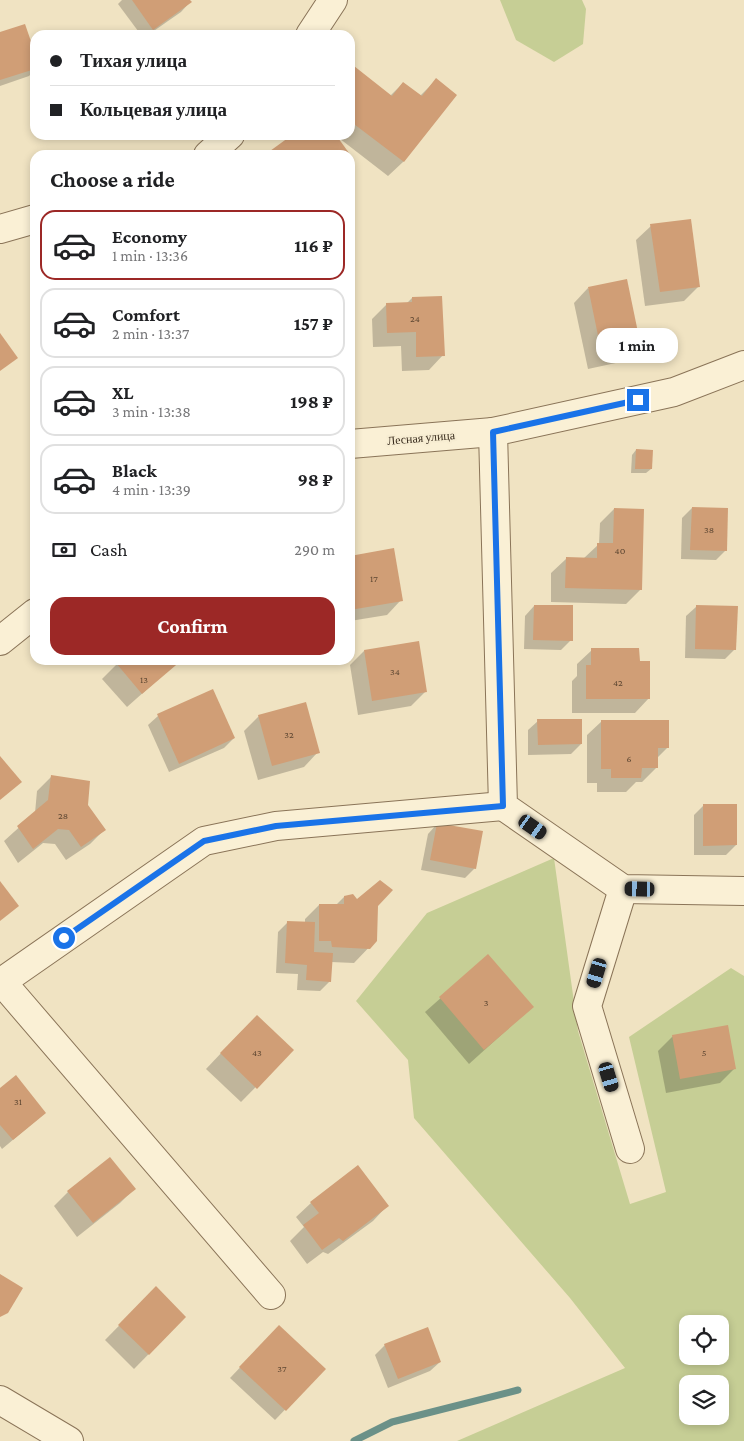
<!DOCTYPE html>
<meta charset="utf-8">
<style>
:root{--surface:#fff;--page:#f2f2f2;--text:#202124;--muted:#757577;--line:#e0e0e0;--accent:#9c2826}
body{margin:0;font-family:"Crimson Pro",serif;background:var(--page);color:var(--text);height:100vh;display:flex;flex-direction:column;font-size:19px;white-space:nowrap}
*{box-sizing:border-box;margin:0}
p{font-size:16px;color:var(--muted)}
.icon{flex:none;width:28px;height:28px;fill:none;stroke:currentColor;stroke-width:2;stroke-linecap:round;stroke-linejoin:round}
.map{position:relative;flex:1;overflow:hidden}
.side{position:absolute;left:30px;top:150px;width:325px;height:515px;display:flex;flex-direction:column;background:var(--surface);border-radius:15px;box-shadow:0 2px 8px #0003}
.side>*{flex:none}
.top-card{position:absolute;left:30px;top:30px;width:325px;height:110px;border-radius:15px;box-shadow:0 2px 8px #0003;display:grid;align-content:center;height:110px;padding:0 20px;background:var(--surface)}
.buttons{position:absolute;left:679px;top:1315px;display:grid;gap:10px}
.buttons a{display:grid;place-items:center;width:50px;height:50px;border-radius:10px;background:var(--surface);box-shadow:0 2px 8px #0003;font-size:25px}
.end{position:absolute;width:22px;height:22px;margin:-11px;border:6px solid #1a73e8;background:#fff;box-shadow:0 0 0 2px #fff}
.from{border-radius:50%}
.bubble{position:absolute;height:35px;border-radius:15px;background:var(--surface);box-shadow:0 2px 8px #0003;font-size:16px;font-weight:700;line-height:35px;text-align:center}
.car{position:absolute;width:15px;height:30px;margin:-15px -8px;border-radius:6px;box-shadow:0 0 4px 1px #0007;background:linear-gradient(#222 24%,#8ab4d8 0 40%,#222 0 76%,#8ab4d8 0 86%,#222 0)}
.top-card b{display:flex;align-items:center;gap:18px;height:48px;font-size:19px}
.top-card b+b{border-top:1px solid var(--line)}
.top-card i{width:12px;height:12px;background:var(--text)}
ul{padding:0;list-style:none}
li{display:flex;align-items:center;gap:15px;height:70px;margin:0 10px 8px;padding:0 10px;border:2px solid var(--line);border-radius:15px}
li div{flex:1}
li b{display:block;font-size:19px}
li em{font-style:normal;font-weight:700}
li.on{border-color:var(--accent)}
li>.icon{width:45px;height:45px;stroke-width:1.5}
h2{padding:0 20px;font-size:22px;line-height:60px}
.pay{display:flex;align-items:center;gap:12px;height:55px;padding:0 20px;font-size:19px}
.pay p{margin-inline-start:auto}
.action{display:flex;gap:10px;margin-top:auto;padding:10px 20px}
.action a{flex:1;height:58px;border-radius:15px;background:var(--accent);color:#fff;font-size:20px;font-weight:700;line-height:58px;text-align:center}
.map>svg:first-child{display:block}
.green{fill:#c6ce95;fill-rule:evenodd}
.shadow{fill:#0003}
.lines{fill:none;stroke-linecap:round;stroke-linejoin:round}
.stream{stroke:#6b9188;stroke-width:7}
.building{fill:#d09e76}
.minor-casing{stroke:#8a7458;stroke-width:30}
.minor{stroke:#faf0d5;stroke-width:28}
.route{stroke:#1a73e8;stroke-width:6}
.labels{text-anchor:middle;stroke-width:4.5;stroke-linejoin:round;paint-order:stroke}
.number-label{font-size:10px;fill:#5f4833}
.street-label{font-size:12px;fill:#392c1d;stroke:#f7edd2}
</style>
<div class="map">
<svg width="744" height="1441" viewBox="0 0 744 1441">
<rect width="100%" height="100%" fill="#f0e3c2"/>
<g class="green">
<path d="M500,0H582L586,9L583,44L554,62L516,40Z"/>
<path d="M554,858L578,1031L630,1204L666,1192L629,1037L731,968L744,976V1441H457L625,1368L570,1298L414,1118L408,1060L356,1001L427,913ZM688,1324H720V1356H688ZM688,1384H720V1416H688Z"/>
</g>
<g class="shadow">
<path d="M122,0H189L190,2L181,12L148,35H141L118,4Z"/>
<path d="M0,33L35,57V70L29,76L0,86Z"/>
<path d="M350,71L390,96L403,83L420,96L436,80L456,95L403,162L388,176L335,135H350Z"/>
<path d="M651,226L698,287L684,301L645,306L636,240Z"/>
<path d="M588,288L640,346L625,361L588,369L574,303Z"/>
<path d="M412,298L443,355L429,370L402,371L401,346L373,347L372,319L387,304L407,303Z"/>
<path d="M636,450L651,469L646,473H631L632,455Z"/>
<path d="M692,508L726,550L716,560L681,559L682,518Z"/>
<path d="M614,509L641,589L626,604L551,602V573L566,559H583L599,544L600,523Z"/>
<path d="M350,557L401,600L387,615L350,621Z"/>
<path d="M534,606L571,640L561,650L524,649L525,616Z"/>
<path d="M696,607L735,649L725,659L685,658L686,616Z"/>
<path d="M417,642L425,692L411,706L358,715L350,665L364,651Z"/>
<path d="M592,650L638,663L649,698L635,713H572V681L577,676V664Z"/>
<path d="M121,660H180L127,707L102,679Z"/>
<path d="M213,691L234,738L224,748L169,772L148,725L158,716Z"/>
<path d="M259,716L318,752L304,767L258,780L244,731Z"/>
<path d="M538,721L581,744L571,754L528,755V730Z"/>
<path d="M602,721L668,747L657,758V767L642,782H636L626,792H597V783H587V735Z"/>
<path d="M52,776L86,805L104,830L90,844L66,860L55,844L43,843L18,863L4,841L35,813L37,791Z"/>
<path d="M704,805L736,845L726,855H694V815Z"/>
<path d="M437,824L475,868L465,878L421,870L428,834Z"/>
<path d="M344,897L377,905L376,940L354,963L331,962L330,981L320,991L297,990L298,974L276,973L278,932L288,922L305,923V919L319,905H336Z"/>
<path d="M488,956L532,1007L469,1064L425,1012Z"/>
<path d="M242,1031L292,1050L241,1102L206,1069Z"/>
<path d="M673,1036L735,1068L720,1083L666,1093L658,1051Z"/>
<path d="M0,1090L45,1113L2,1149L0,1146Z"/>
<path d="M134,1189L120,1203L77,1237L54,1206L68,1192Z"/>
<path d="M311,1203L387,1206L373,1221L328,1254L323,1252L307,1264L290,1241L304,1227L296,1217Z"/>
<path d="M156,1288L185,1317L134,1369L105,1340Z"/>
<path d="M269,1337L324,1369L275,1420L230,1378Z"/>
<path d="M385,1345L440,1362L430,1371L388,1388L375,1355Z"/>
</g>
<g class="lines">
<path class="stream" d="M354,1441L392,1422L518,1390"/>
</g>
<g class="building">
<path d="M132,0H190L192,2L153,30Z"/>
<path d="M25,24L35,53V69L0,80V32Z"/>
<path d="M354,66L392,96L403,82L422,96L436,78L457,95L404,162L350,121V70Z"/>
<path d="M292,135H336L349,153L345,155H272L270,151Z"/>
<path d="M691,219L700,287L660,292L650,224Z"/>
<path d="M627,279L641,347L602,355L588,287Z"/>
<path d="M442,296L445,356L416,357V332L387,333L386,303L412,302V297Z"/>
<path d="M0,333L18,358L0,371Z"/>
<path d="M636,449L653,450L652,469H635Z"/>
<path d="M692,507L728,508L727,551L690,550Z"/>
<path d="M614,508L644,509L642,590L565,588L566,557L597,558V543H613Z"/>
<path d="M394,548L403,601L350,610V556Z"/>
<path d="M534,605H573V641L533,640Z"/>
<path d="M696,605L738,606L736,650L695,649Z"/>
<path d="M419,641L427,692L372,701L364,650Z"/>
<path d="M591,648H639L640,661H650V699H586V665H591Z"/>
<path d="M119,660H182L142,694L116,663Z"/>
<path d="M213,689L235,738L179,764L157,714Z"/>
<path d="M306,702L320,753L272,766L258,715Z"/>
<path d="M537,719H582V744L538,745Z"/>
<path d="M601,720H669V748H658V768H642L641,778H611V769H601Z"/>
<path d="M0,756L22,782L0,800Z"/>
<path d="M51,775L90,781L88,805L106,830L81,847L69,830L58,829L33,849L17,826L48,800Z"/>
<path d="M703,804H737V845L703,846Z"/>
<path d="M437,823L483,831L476,869L430,860Z"/>
<path d="M380,880L393,890L378,906L377,941L370,949L332,947L331,941H319V904H344V896L353,894L357,899Z"/>
<path d="M0,881L19,906L0,921Z"/>
<path d="M287,921L315,922L314,952L333,953L331,982L306,980L307,965L285,963Z"/>
<path d="M488,954L534,1007L484,1050L439,997Z"/>
<path d="M257,1015L294,1050L257,1089L220,1053Z"/>
<path d="M728,1025L736,1069L680,1079L672,1035Z"/>
<path d="M16,1075L46,1113L13,1140L0,1125V1088Z"/>
<path d="M110,1157L136,1189L93,1223L67,1191Z"/>
<path d="M358,1165L389,1206L343,1241L339,1238L322,1250L303,1225L319,1213L310,1202Z"/>
<path d="M0,1274L23,1288L8,1313L0,1317Z"/>
<path d="M156,1286L186,1317L149,1355L118,1325Z"/>
<path d="M279,1325L326,1369L286,1411L239,1367Z"/>
<path d="M428,1327L441,1362L398,1379L384,1344Z"/>
</g>
<g class="lines">
<g class="minor-casing">
<g id="minor">
<path d="M310,35L333,0"/>
<path d="M208,155L230,135"/>
<path d="M0,229L35,219"/>
<path d="M744,365L674,392L493,432L503,806L623,889L744,891"/>
<path d="M350,444L493,432"/>
<path d="M0,641L35,613"/>
<path d="M623,889L587,1006L630,1149"/>
<path d="M1,981L271,1295"/>
<path d="M0,983L204,841L276,826L503,806"/>
<path d="M0,1400L69,1441"/>
</g>
</g>
<use href="#minor" class="minor"/>
</g>
<g class="lines">
<path class="route" d="M64,938L204,841L276,826L503,806L493,432L638,400"/>
</g>
<g class="labels">
<g class="number-label">
<text x="415" y="322">24</text>
<text x="709" y="533">38</text>
<text x="620" y="554">40</text>
<text x="374" y="582">17</text>
<text x="395" y="675">34</text>
<text x="144" y="683">13</text>
<text x="618" y="686">42</text>
<text x="289" y="738">32</text>
<text x="629" y="762">6</text>
<text x="63" y="819">28</text>
<text x="486" y="1006">3</text>
<text x="257" y="1056">43</text>
<text x="704" y="1056">5</text>
<text x="18" y="1105">31</text>
<text x="282" y="1372">37</text>
</g>
<g class="street-label">
<text transform="translate(421 438) rotate(-5)" y="4">Лесная улица</text>
</g>
</g>
</svg>
<div class="buttons">
<a><svg class="icon" aria-label="locate" viewBox="0 0 24 24"><circle cx="12" cy="12" r="6"/><path d="M12 2v4M12 18v4M2 12h4M18 12h4"/></svg></a>
<a><svg class="icon" aria-label="layers" viewBox="0 0 24 24"><path d="M12 4l9 5-9 5-9-5zM3 14l9 5 9-5"/></svg></a>
</div>
<i class="end from" style="left:64px;top:938px"></i>
<i class="end" style="left:638px;top:400px"></i>
<div class="bubble" style="left:596px;top:328px;width:82px">1 min</div>
<i class="car" style="left:533px;top:827px;rotate:125deg"></i>
<i class="car" style="left:640px;top:889px;rotate:271deg"></i>
<i class="car" style="left:597px;top:973px;rotate:197deg"></i>
<i class="car" style="left:609px;top:1077px;rotate:163deg"></i>
<div class="top-card">
<b><i class="from"></i>Тихая улица</b>
<b><i></i>Кольцевая улица</b>
</div>
<section class="side">
<h2>Choose a ride</h2>
<ul>
<li class="on"><svg class="icon" aria-label="car" viewBox="0 0 24 24"><path d="M5 17H2v-5l4-1 3-4h7l3 4 3 1v5h-3M9 17h6M6 11h13"/><circle cx="7" cy="17" r="2"/><circle cx="17" cy="17" r="2"/></svg><div><b>Economy</b><p>1 min · 13:36</p></div><em>116 ₽</em></li>
<li><svg class="icon" aria-label="car" viewBox="0 0 24 24"><path d="M5 17H2v-5l4-1 3-4h7l3 4 3 1v5h-3M9 17h6M6 11h13"/><circle cx="7" cy="17" r="2"/><circle cx="17" cy="17" r="2"/></svg><div><b>Comfort</b><p>2 min · 13:37</p></div><em>157 ₽</em></li>
<li><svg class="icon" aria-label="car" viewBox="0 0 24 24"><path d="M5 17H2v-5l4-1 3-4h7l3 4 3 1v5h-3M9 17h6M6 11h13"/><circle cx="7" cy="17" r="2"/><circle cx="17" cy="17" r="2"/></svg><div><b>XL</b><p>3 min · 13:38</p></div><em>198 ₽</em></li>
<li><svg class="icon" aria-label="car" viewBox="0 0 24 24"><path d="M5 17H2v-5l4-1 3-4h7l3 4 3 1v5h-3M9 17h6M6 11h13"/><circle cx="7" cy="17" r="2"/><circle cx="17" cy="17" r="2"/></svg><div><b>Black</b><p>4 min · 13:39</p></div><em>98 ₽</em></li>
</ul>
<div class="pay"><svg class="icon" aria-label="cash" viewBox="0 0 24 24"><path d="M3 7h18v10H3z"/><circle cx="12" cy="12" r="2"/></svg>Cash<p>290 m</p></div>
<div class="action"><a>Confirm</a></div>
</section>
</div>
